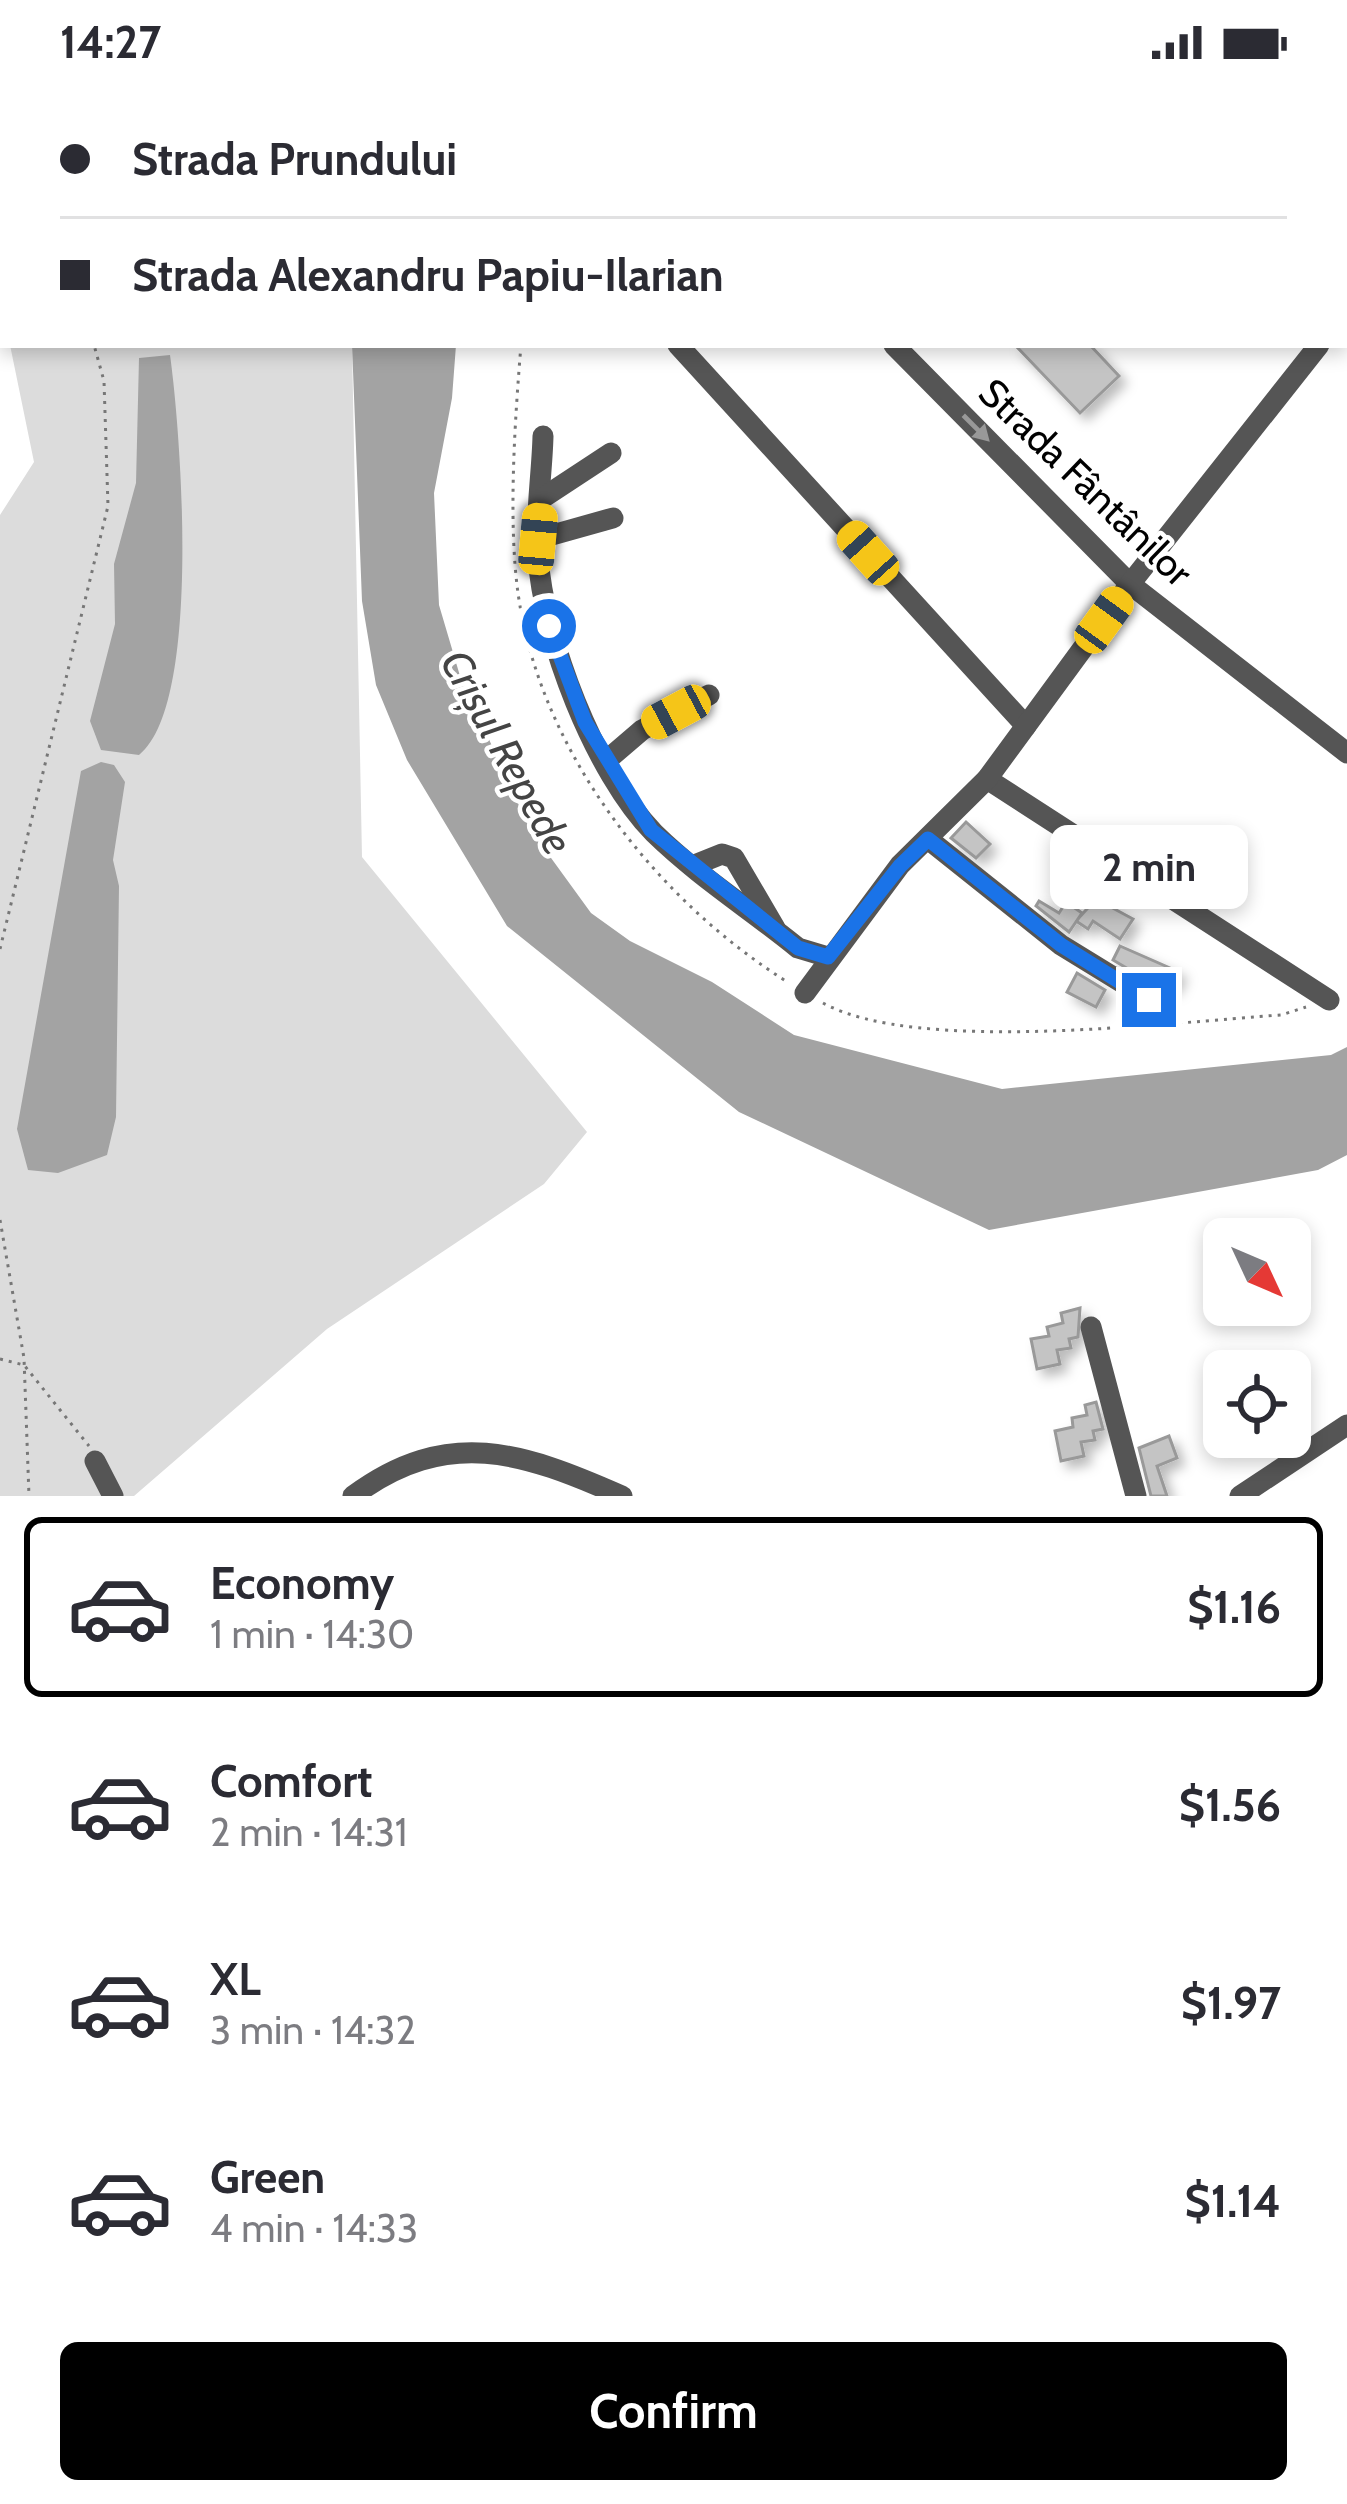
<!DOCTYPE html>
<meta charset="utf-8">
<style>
:root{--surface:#fff;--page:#f2f2f3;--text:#2b2b33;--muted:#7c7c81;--line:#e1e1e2;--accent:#000}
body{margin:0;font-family:Cabin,sans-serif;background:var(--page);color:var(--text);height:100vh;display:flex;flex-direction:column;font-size:45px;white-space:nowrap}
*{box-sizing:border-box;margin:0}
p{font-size:39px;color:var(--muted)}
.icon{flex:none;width:66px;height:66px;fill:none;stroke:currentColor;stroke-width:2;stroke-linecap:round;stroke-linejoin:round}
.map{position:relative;height:1412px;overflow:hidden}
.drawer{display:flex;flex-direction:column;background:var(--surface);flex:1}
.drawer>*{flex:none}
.guide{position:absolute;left:0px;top:0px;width:1347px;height:264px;box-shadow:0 6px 18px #0003;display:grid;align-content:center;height:264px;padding:0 60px;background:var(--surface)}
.needle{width:78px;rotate:134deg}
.fabs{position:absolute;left:1203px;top:1134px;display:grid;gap:24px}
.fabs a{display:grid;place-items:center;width:108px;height:108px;border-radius:18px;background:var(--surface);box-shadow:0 6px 18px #0003;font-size:60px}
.end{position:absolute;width:54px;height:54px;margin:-27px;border:15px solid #1a73e8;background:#fff;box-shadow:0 0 0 6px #fff}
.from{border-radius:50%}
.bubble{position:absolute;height:84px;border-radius:18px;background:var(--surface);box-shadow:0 6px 18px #0003;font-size:39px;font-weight:700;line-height:84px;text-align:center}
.car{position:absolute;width:36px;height:72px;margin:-36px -18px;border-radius:15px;box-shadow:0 0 9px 3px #0007;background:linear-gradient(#f5c518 24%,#345 0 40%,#f5c518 0 76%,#345 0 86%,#f5c518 0)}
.guide b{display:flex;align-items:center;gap:42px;height:114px;font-size:45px}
.guide b+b{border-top:3px solid var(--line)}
.guide i{width:30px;height:30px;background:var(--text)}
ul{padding:21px 0 0;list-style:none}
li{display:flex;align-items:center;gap:36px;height:180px;margin:0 24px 18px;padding:0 36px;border:6px solid transparent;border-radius:18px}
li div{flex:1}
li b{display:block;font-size:45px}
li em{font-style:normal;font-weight:700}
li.current{border-color:var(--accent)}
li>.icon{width:108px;height:108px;stroke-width:1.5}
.cta{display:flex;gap:24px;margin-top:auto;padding:24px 60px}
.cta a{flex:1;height:138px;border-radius:18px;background:var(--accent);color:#fff;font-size:48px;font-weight:700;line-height:138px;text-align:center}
.status{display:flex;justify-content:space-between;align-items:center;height:84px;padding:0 60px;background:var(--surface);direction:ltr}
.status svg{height:33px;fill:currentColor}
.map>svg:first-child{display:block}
.green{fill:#dcdcdc}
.water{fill:#a3a3a3}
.building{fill:#c4c4c4;stroke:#999;stroke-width:3;filter:url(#shadow)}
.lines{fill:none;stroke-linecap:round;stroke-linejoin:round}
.path{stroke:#777;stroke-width:3;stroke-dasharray:3 6;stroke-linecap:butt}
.minor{stroke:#555;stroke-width:21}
.oneway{fill:#999}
.route{stroke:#1a73e8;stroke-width:15}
.labels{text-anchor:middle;stroke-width:9;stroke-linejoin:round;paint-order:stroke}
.street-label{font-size:39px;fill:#000;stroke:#fff}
.water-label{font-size:42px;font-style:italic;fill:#444;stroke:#fff}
</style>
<div class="status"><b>14:27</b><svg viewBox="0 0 49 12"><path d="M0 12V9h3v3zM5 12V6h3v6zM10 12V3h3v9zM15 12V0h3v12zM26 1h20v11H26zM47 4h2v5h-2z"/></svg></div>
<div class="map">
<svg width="1347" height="1412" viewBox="0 0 1347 1412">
<defs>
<filter id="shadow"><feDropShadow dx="7" dy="7" stdDeviation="6" flood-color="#0004"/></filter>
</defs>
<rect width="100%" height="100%" fill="#fff"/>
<g class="green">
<path d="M0,0H346V3H3V227Z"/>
<path d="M10,261H352L362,773L587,1048L544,1100L327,1245L134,1412H0V431L34,378Z"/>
</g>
<g class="water">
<path d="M352,261H456L452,314L434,409L439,521L460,592L530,745L591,829L630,857L712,898L794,951L1002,1005L1331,971L1347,963V1071L1318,1086L989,1146L739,1028L507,842L407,676L376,601L362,517Z"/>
<path d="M170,271C181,350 202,621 139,671L101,666L90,637L115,540L114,480L136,399L139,274Z"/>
<path d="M101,678L114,681L125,698L113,776L119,802L116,1033L107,1071L58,1089L28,1086L17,1045L81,687Z"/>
</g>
<g class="building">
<path d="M1015,261H1090L1119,292L1080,329Z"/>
<path d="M966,738L990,760L976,774L951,754Z"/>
<path d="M1096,815L1133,835L1120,855L1093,837L1088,845L1076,837Z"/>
<path d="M1039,817L1059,829L1066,818L1082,829L1069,848L1036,822Z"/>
<path d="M1120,862L1179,888L1172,903L1161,898L1157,902L1113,876Z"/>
<path d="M1077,889L1105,906L1096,923L1067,908Z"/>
<path d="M1080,1224L1078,1253L1069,1255L1071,1264L1057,1266L1060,1280L1037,1285L1031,1255L1049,1252L1047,1243L1063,1239L1061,1229Z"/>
<path d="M1096,1318L1103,1345L1093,1347L1095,1356L1081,1358L1084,1372L1061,1377L1055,1347L1073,1343L1072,1334L1087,1331L1085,1321Z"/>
<path d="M1169,1352L1177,1374L1157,1382L1167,1412H1151L1139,1364Z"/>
</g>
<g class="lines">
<g class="path">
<path d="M551,3L552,0"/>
<path d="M0,71L3,76"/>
<path d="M521,261C515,334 508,437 518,509C540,668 656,816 789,899"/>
<path d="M0,865L108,422L104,297L94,261"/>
<path d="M823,919C918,971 1169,938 1281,931L1306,923"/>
<path d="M0,1136L24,1274L29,1412"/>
<path d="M0,1275L24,1281L89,1362"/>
</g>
<g class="minor">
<path d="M671,0L673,3"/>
<path d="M812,0L815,3"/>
<path d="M946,0V3"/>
<path d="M1293,0L1296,3"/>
<path d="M743,3L750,0"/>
<path d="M834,3L837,0"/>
<path d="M1344,62L1347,66"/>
<path d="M1344,230L1347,227"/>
<path d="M678,261L1026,642"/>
<path d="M894,261L1130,500L1347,669"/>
<path d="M543,352C542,391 535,433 538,472C543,554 595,689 654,749C698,792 750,825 798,864L828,873"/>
<path d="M541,415L611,369"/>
<path d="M538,455L613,434"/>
<path d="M607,676L642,646L709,611"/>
<path d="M987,695L1329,916"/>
<path d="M928,755L1061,861L1149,915"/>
<path d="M692,782L722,770L734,774L775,844"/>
<path d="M805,909L900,781L987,695L1130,500L1319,261"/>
<path d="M1091,1243L1136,1412"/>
<path d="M95,1377L113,1412"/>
<path d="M353,1412C448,1342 522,1368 622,1412"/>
<path d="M1240,1412L1347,1341"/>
</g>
</g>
<defs><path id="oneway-solid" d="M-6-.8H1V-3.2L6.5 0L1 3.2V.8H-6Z" transform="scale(3)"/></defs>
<use class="oneway" href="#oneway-solid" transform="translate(976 344) rotate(45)"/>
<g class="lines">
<path class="route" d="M549,542L585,638L651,746L798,864L828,873L900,782L928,755L1061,861L1149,916"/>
</g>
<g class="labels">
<g class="street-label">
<text transform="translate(1086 398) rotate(44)" y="14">Strada Fântânilor</text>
</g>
<g class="water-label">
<text transform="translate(507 668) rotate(61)" y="15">Crișul Repede</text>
</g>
</g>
</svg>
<div class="fabs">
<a><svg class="needle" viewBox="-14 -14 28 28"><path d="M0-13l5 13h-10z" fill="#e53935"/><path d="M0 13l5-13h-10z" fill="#7c7c81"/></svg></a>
<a><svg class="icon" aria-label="locate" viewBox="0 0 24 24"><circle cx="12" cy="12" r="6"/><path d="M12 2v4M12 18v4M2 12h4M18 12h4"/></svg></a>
</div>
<i class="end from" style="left:549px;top:542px"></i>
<i class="end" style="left:1149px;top:916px"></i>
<div class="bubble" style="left:1050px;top:741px;width:198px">2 min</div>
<i class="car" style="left:538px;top:455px;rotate:5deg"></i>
<i class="car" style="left:868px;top:469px;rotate:318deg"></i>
<i class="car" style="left:1104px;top:536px;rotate:36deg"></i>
<i class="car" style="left:676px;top:628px;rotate:242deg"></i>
<div class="guide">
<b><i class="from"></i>Strada Prundului</b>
<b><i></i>Strada Alexandru Papiu-Ilarian</b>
</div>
</div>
<section class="drawer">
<ul>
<li class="current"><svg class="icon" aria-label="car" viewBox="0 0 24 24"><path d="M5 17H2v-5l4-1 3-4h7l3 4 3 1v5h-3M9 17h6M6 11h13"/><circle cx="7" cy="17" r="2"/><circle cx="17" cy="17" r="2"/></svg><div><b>Economy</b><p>1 min · 14:30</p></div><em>$1.16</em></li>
<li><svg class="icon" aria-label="car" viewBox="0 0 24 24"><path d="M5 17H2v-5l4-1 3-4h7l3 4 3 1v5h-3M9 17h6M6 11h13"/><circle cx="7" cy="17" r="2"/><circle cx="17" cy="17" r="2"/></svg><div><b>Comfort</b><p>2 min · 14:31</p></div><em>$1.56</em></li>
<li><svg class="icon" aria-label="car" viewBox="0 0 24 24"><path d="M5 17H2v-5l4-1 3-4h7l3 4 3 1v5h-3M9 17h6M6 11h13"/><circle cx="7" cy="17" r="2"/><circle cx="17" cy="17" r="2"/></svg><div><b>XL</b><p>3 min · 14:32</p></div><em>$1.97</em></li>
<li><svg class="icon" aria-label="car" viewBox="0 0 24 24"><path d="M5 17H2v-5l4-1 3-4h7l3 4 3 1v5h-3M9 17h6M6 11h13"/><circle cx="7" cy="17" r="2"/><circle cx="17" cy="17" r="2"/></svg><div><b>Green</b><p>4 min · 14:33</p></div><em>$1.14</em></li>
</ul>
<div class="cta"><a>Confirm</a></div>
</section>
